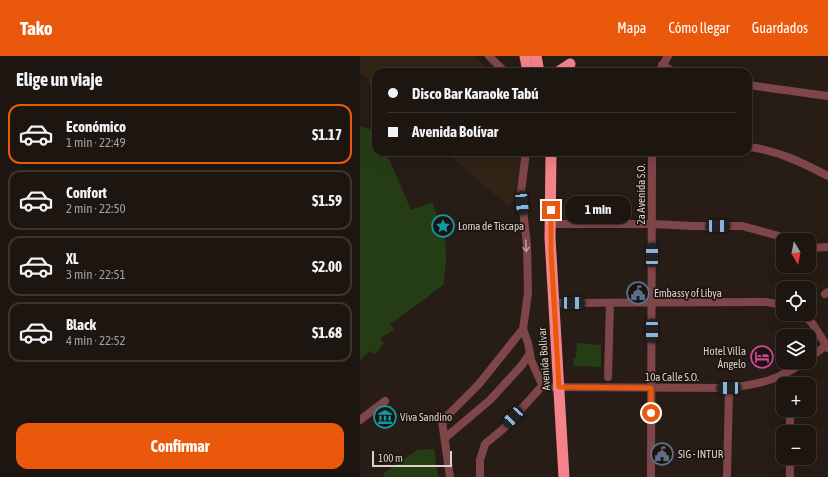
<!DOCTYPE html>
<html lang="es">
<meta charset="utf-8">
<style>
:root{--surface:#1d1610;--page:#2a231e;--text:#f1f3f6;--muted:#a09f9f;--line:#3b3530;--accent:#ea580c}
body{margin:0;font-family:"Asap Condensed",sans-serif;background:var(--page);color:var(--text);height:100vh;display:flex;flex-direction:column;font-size:15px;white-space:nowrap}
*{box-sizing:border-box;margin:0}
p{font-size:13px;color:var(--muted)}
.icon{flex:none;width:22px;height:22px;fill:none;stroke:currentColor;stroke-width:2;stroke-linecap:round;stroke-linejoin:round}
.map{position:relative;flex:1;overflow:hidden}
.panel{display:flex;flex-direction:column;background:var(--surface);width:360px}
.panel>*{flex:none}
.hud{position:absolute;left:12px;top:12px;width:380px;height:88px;border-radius:12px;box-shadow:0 4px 16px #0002,0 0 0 1px var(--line);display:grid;align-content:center;height:88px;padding:0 16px;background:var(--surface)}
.needle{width:26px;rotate:170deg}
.tools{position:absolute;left:416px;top:177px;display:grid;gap:8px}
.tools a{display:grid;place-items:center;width:40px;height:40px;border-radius:8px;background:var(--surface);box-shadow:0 4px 16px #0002,0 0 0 1px var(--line);font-size:20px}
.scale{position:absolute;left:12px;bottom:10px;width:80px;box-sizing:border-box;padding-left:4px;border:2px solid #d9d2ce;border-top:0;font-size:11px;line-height:14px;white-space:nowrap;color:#d9d2ce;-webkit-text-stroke:3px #1d140d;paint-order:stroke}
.end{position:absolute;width:18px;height:18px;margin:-9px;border:5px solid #ea580c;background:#fff;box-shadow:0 0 0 2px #fff}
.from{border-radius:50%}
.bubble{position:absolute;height:28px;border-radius:12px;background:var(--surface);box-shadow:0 4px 16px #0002,0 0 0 1px var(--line);font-size:13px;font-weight:700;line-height:28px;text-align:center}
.car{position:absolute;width:12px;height:24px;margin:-12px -6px;border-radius:5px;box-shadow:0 0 3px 1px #0007;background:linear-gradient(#222 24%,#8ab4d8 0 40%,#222 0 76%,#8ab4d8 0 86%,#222 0)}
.hud b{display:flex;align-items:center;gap:14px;height:38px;font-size:15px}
.hud b+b{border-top:1px solid var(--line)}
.hud i{width:10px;height:10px;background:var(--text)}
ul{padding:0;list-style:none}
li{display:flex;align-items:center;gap:12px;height:60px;margin:0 8px 6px;padding:0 8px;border:2px solid var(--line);border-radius:12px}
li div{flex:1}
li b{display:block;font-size:15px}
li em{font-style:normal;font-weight:700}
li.on{border-color:var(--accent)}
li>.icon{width:36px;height:36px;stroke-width:1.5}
h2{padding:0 16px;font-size:18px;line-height:48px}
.cta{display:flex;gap:8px;margin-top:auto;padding:8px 16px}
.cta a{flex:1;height:46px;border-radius:12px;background:var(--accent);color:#fff;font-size:16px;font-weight:700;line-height:46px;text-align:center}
header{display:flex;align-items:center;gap:24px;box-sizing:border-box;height:56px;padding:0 20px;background:var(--accent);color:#fff}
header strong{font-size:19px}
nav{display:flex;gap:22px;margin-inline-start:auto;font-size:14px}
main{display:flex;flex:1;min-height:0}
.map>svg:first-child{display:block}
.medical{fill:#312417}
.green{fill:#253d15}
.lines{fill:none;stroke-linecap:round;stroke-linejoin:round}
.minor{stroke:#7f464a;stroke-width:8}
.highway{stroke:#f4828b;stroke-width:11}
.oneway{stroke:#b59a99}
.route{stroke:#ea580c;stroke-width:5}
.labels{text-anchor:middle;stroke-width:3.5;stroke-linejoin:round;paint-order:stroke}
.street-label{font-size:11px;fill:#d9d2ce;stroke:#1d140d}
.poi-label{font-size:11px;fill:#d9d2ce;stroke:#1d140d;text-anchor:start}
</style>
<header>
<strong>Tako</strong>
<nav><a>Mapa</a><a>Cómo llegar</a><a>Guardados</a></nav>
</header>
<main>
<section class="panel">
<h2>Elige un viaje</h2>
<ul>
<li class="on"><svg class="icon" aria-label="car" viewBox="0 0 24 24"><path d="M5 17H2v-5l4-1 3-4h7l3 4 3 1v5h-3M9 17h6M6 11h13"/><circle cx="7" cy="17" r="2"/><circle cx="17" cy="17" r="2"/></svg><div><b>Económico</b><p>1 min · 22:49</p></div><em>$1.17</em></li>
<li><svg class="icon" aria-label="car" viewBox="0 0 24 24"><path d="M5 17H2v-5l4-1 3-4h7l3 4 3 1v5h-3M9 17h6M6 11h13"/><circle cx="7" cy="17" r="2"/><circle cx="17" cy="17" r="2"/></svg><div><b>Confort</b><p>2 min · 22:50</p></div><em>$1.59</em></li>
<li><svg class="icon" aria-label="car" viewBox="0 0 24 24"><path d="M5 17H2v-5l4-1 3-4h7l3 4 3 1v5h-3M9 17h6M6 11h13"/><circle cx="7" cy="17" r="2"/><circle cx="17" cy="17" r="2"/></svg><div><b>XL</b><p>3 min · 22:51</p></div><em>$2.00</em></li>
<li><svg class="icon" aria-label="car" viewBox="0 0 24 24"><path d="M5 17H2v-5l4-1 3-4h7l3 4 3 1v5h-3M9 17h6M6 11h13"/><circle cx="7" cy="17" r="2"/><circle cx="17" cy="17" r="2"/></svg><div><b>Black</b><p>4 min · 22:52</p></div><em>$1.68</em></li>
</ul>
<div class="cta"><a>Confirmar</a></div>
</section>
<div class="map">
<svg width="468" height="421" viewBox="0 0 468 421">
<rect width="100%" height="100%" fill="#271d16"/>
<g class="medical">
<path d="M0,0H114L132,16H16V46L7,22L0,18Z"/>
<path d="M86,96H169L158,142L148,150Z"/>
</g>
<g class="green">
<path d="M0,70L16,75V96H26L51,154L72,146L85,180L86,201L84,228L65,243L30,268L34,274L20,282L24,287L15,298L9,295L0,305Z"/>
<path d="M217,287L241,289V311L214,310L213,302H216Z"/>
<path d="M74,393L78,421H24V417L57,394Z"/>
</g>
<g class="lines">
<g class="minor">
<path d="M129,0L145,16"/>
<path d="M302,9L314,16"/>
<path d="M299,16L308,0"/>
<path d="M388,29L468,40"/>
<path d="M388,91C417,94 443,107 468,120"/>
<path d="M166,96L161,136L167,189L168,237L163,273L168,287L171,304L181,326L188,331L369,332C387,329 407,327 424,318C431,315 437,310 443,306"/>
<path d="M191,168H292L333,170H382L419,180L426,184"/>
<path d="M449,192L468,191"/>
<path d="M465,238L468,236"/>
<path d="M193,247L406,246L423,249"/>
<path d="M443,258L452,267L468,292"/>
<path d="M449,302L468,288"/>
<path d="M423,318L428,328"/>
<path d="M248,321L250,247"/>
<path d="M430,354V376"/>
<path d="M0,364L25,345"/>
<path d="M85,382L130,344L162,309L170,297"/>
<path d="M430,402V421"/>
<path d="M90,421L82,365L119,328L163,273"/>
<path d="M120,421V404L125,388L143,373L184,328"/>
<path d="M291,421L292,96"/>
<path d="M367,421L369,332"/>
</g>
<g class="highway">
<path d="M165,0L168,16"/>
<path d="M176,0L179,16"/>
<path d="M198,16L210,8"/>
<path d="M191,96L190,182L204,421"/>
</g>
</g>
<defs><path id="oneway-shaft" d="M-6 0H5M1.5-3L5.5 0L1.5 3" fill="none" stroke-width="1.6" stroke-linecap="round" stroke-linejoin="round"/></defs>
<use class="oneway" href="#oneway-shaft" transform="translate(166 190) rotate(87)"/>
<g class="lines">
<path class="route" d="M191,154V195L199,331L291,332V357"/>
</g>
<defs>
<g id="sight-ring" transform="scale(1.15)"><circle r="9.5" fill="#1d140d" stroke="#0f9aa8" stroke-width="1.5"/><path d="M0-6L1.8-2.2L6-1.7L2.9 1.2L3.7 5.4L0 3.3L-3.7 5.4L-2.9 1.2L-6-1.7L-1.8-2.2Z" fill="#0f9aa8"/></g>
<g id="civic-ring" transform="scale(1.15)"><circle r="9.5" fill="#1d140d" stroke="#5c6f8a" stroke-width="1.5"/><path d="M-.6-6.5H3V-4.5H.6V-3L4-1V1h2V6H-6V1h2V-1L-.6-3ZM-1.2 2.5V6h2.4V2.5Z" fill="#5c6f8a"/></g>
<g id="hotel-ring" transform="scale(1.15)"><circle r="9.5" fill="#1d140d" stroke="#d1479c" stroke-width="1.5"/><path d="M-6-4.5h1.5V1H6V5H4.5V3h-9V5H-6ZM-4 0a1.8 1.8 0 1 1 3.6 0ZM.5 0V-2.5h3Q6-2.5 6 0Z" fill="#d1479c"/></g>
<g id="museum-ring" transform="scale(1.15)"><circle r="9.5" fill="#1d140d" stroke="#0f9aa8" stroke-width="1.5"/><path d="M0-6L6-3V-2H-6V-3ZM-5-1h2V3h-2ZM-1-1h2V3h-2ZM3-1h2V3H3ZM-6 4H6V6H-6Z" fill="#0f9aa8"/></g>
</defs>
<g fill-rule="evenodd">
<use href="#sight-ring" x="83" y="170"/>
<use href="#civic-ring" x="278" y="237"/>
<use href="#hotel-ring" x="402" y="301"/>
<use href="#museum-ring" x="25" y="361"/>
<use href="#civic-ring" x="302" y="398"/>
</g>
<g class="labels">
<g class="street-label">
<text transform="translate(281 138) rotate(-90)" y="4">2a Avenida S.O.</text>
<text transform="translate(184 303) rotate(-94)" y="4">Avenida Bolívar</text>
<text x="312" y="325">10a Calle S.O.</text>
</g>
<g class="poi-label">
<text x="98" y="174">Loma de Tiscapa</text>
<text x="294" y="241">Embassy of Libya</text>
<text x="386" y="299" text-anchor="end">Hotel Villa<tspan x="386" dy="13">Ángelo</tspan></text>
<text x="40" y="365">Viva Sandino</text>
<text x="318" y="402">SIG - INTUR</text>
</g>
</g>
</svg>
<div class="tools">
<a><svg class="needle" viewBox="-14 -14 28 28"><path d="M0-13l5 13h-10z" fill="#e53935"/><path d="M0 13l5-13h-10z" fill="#a09f9f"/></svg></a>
<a><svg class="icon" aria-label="locate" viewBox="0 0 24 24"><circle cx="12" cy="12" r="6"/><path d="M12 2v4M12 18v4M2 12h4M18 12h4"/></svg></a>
<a><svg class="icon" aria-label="layers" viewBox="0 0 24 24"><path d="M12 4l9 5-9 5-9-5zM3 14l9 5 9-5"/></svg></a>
<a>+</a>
<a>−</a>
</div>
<div class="scale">100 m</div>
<i class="end from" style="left:291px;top:357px"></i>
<i class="end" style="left:191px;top:154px"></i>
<div class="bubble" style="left:205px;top:140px;width:66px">1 min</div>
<i class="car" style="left:162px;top:147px;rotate:175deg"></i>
<i class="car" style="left:358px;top:170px;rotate:90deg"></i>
<i class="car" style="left:292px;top:199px;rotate:0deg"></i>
<i class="car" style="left:213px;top:247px;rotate:90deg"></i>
<i class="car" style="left:292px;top:275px;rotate:180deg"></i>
<i class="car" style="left:369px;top:332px;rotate:269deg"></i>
<i class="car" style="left:153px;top:361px;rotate:223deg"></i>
<div class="hud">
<b><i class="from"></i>Disco Bar Karaoke Tabú</b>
<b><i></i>Avenida Bolívar</b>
</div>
</div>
</main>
